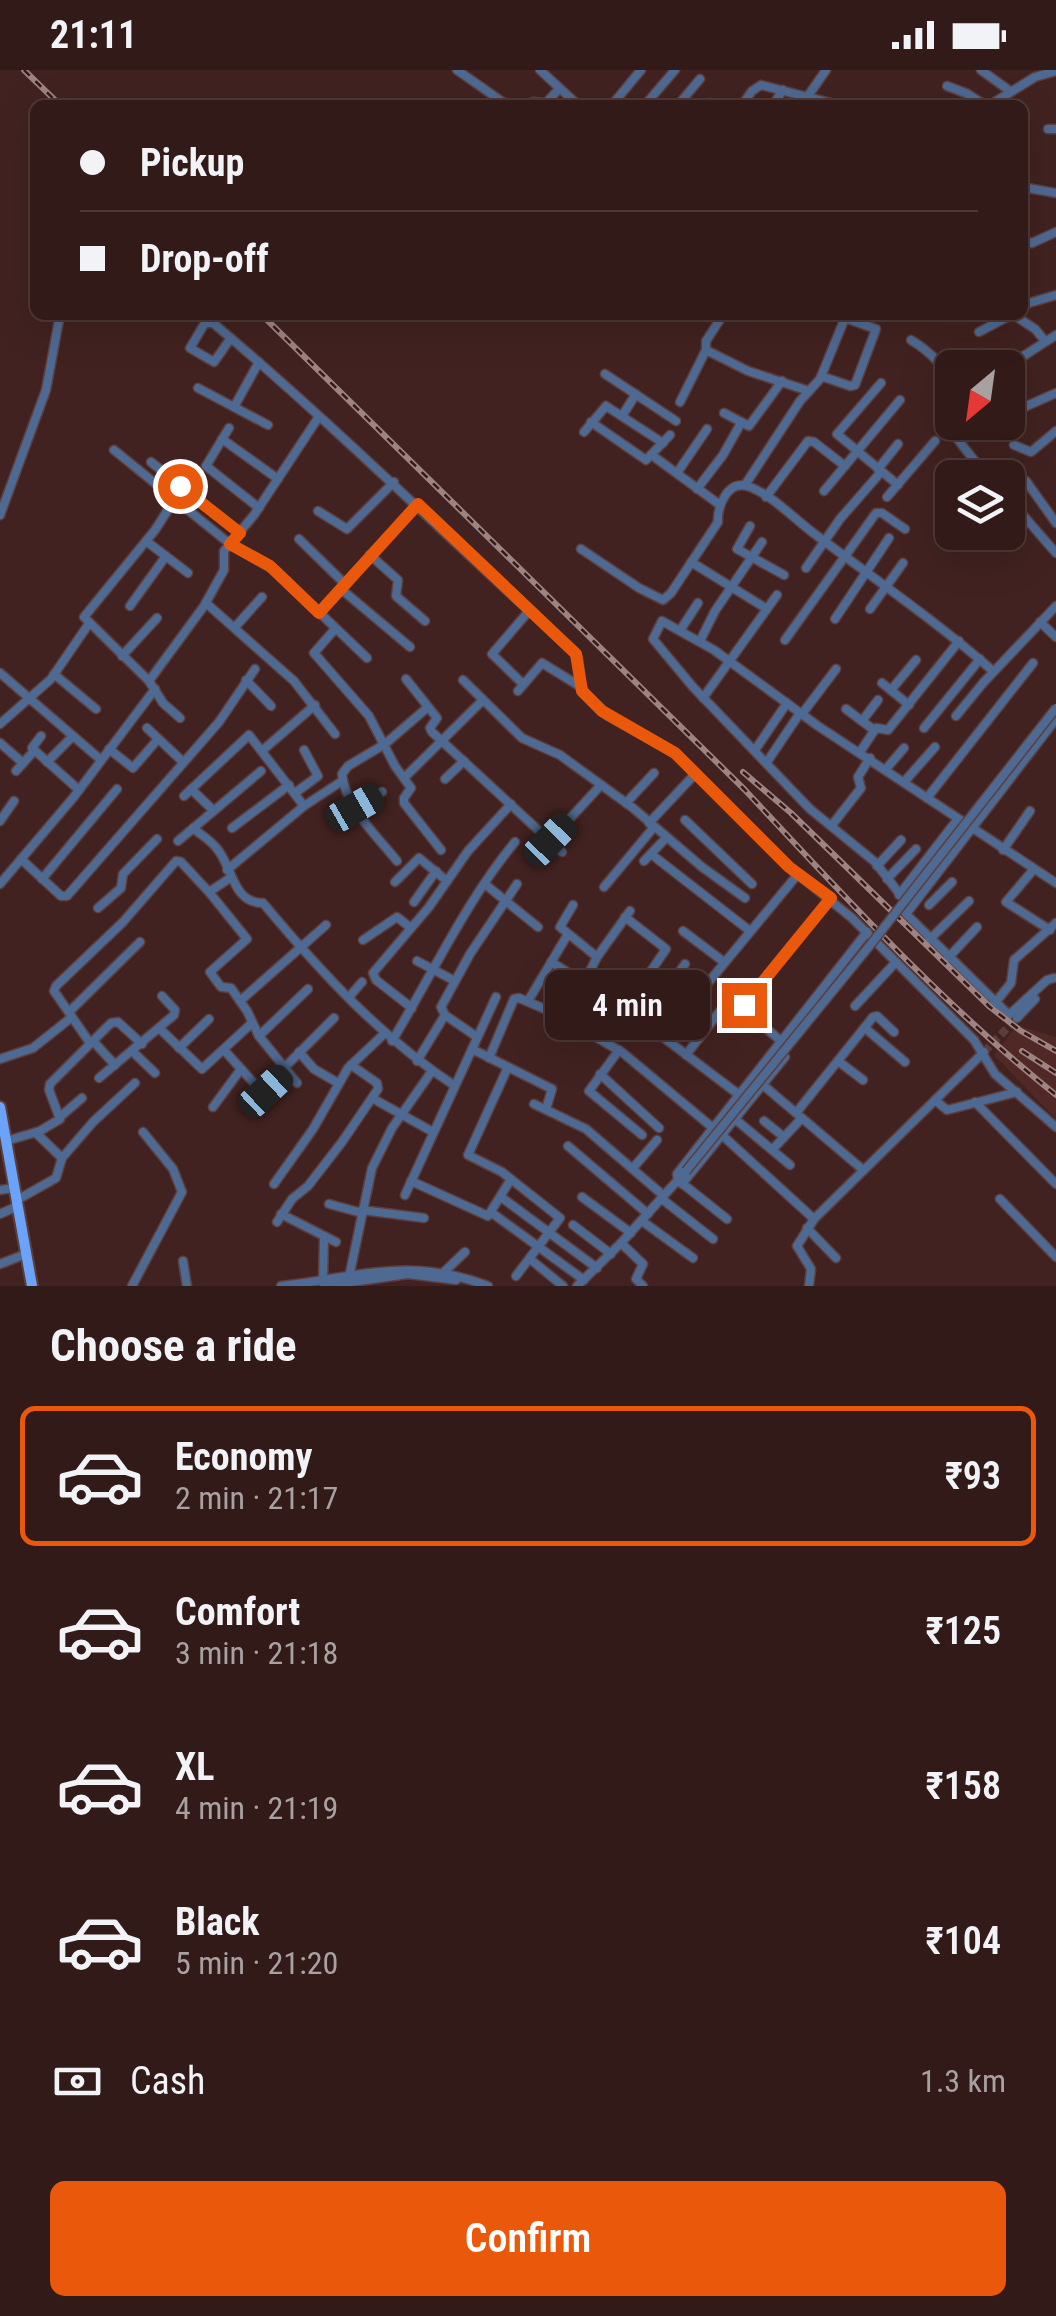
<!DOCTYPE html>
<meta charset="utf-8">
<style>
:root{--surface:#311a18;--page:#3d2725;--text:#f1f3f6;--muted:#a8a1a2;--line:#4c3837;--accent:#ea580c}
body{margin:0;font-family:"Roboto Condensed",sans-serif;background:var(--page);color:var(--text);height:100vh;display:flex;flex-direction:column;font-size:38px;white-space:nowrap}
*{box-sizing:border-box;margin:0}
p{font-size:32px;color:var(--muted)}
.icon{flex:none;width:55px;height:55px;fill:none;stroke:currentColor;stroke-width:2;stroke-linecap:round;stroke-linejoin:round}
.map{position:relative;height:1216px;overflow:hidden}
.panel{display:flex;flex-direction:column;background:var(--surface);flex:1}
.panel>*{flex:none}
.banner{position:absolute;left:30px;top:30px;width:998px;height:220px;border-radius:15px;box-shadow:0 10px 40px #0002,0 0 0 2px var(--line);display:grid;align-content:center;height:220px;padding:0 50px;background:var(--surface)}
.needle{width:65px;rotate:209deg}
.fabs{position:absolute;left:935px;top:280px;display:grid;gap:20px}
.fabs a{display:grid;place-items:center;width:90px;height:90px;border-radius:15px;background:var(--surface);box-shadow:0 10px 40px #0002,0 0 0 2px var(--line);font-size:50px}
.end{position:absolute;width:45px;height:45px;margin:-22px;border:12px solid #ea580c;background:#fff;box-shadow:0 0 0 5px #fff}
.from{border-radius:50%}
.bubble{position:absolute;height:70px;border-radius:15px;background:var(--surface);box-shadow:0 10px 40px #0002,0 0 0 2px var(--line);font-size:32px;font-weight:600;line-height:70px;text-align:center}
.car{position:absolute;width:30px;height:60px;margin:-30px -15px;border-radius:12px;box-shadow:0 0 8px 2px #0007;background:linear-gradient(#222 24%,#8ab4d8 0 40%,#222 0 76%,#8ab4d8 0 86%,#222 0)}
.banner b{display:flex;align-items:center;gap:35px;height:95px;font-size:38px}
.banner b+b{border-top:2px solid var(--line)}
.banner i{width:25px;height:25px;background:var(--text)}
ul{padding:0;list-style:none}
li{display:flex;align-items:center;gap:30px;height:140px;margin:0 20px 15px;padding:0 30px;border:5px solid transparent;border-radius:15px}
li div{flex:1}
li b{display:block;font-size:38px}
li em{font-style:normal;font-weight:600}
li.selected{border-color:var(--accent)}
li>.icon{width:90px;height:90px;stroke-width:1.5}
h2{padding:0 50px;font-size:45px;line-height:120px}
.pay{display:flex;align-items:center;gap:25px;height:110px;padding:0 50px;font-size:38px}
.pay p{margin-inline-start:auto}
.action{display:flex;gap:20px;margin-top:auto;padding:20px 50px}
.action a{flex:1;height:115px;border-radius:15px;background:var(--accent);color:#fff;font-size:40px;font-weight:600;line-height:115px;text-align:center}
.status{display:flex;justify-content:space-between;align-items:center;height:70px;padding:0 50px;background:var(--surface);direction:ltr}
.status svg{height:28px;fill:currentColor}
.map>svg:first-child{display:block}
.built{fill:#502927}
.lines{fill:none;stroke-linecap:round;stroke-linejoin:round}
.minor-tunnel{stroke:#5a3d3b;stroke-width:8;stroke-dasharray:8 4;stroke-linecap:butt}
.minor-casing{stroke:#5c3f3d;stroke-width:11}
.major-casing{stroke:#5c3f3d;stroke-width:14}
.minor{stroke:#4e6992;stroke-width:8}
.major{stroke:#6ba3f8;stroke-width:10}
.rail-casing{stroke:#9d8381;stroke-width:6}
.rail{stroke:#361917;stroke-width:2.5;stroke-dasharray:8;stroke-linecap:butt}
.minor-bridge-casing{stroke:#5c3f3d;stroke-width:11;stroke-linecap:butt}
.minor-bridge{stroke:#4e6992;stroke-width:8}
.route{stroke:#ea580c;stroke-width:12}
</style>
<div class="status"><b>21:11</b><svg viewBox="0 0 49 12"><path d="M0 12V9h3v3zM5 12V6h3v6zM10 12V3h3v9zM15 12V0h3v12zM26 1h20v11H26zM47 4h2v5h-2z"/></svg></div>
<div class="map">
<svg width="1056" height="1216" viewBox="0 0 1056 1216">
<rect width="100%" height="100%" fill="#412220"/>
<path class="built" d="M1017,955L1056,967V1049L994,985Z"/>
<g class="lines">
<path class="minor-tunnel" d="M984,982L1017,948"/>
<g class="minor-casing">
<g id="minor">
<path d="M457,0L507,35"/>
<path d="M540,0L578,35"/>
<path d="M981,0L1010,21"/>
<path d="M947,16L968,24L985,35"/>
<path d="M808,26L826,0"/>
<path d="M528,35L533,32L546,33L559,19"/>
<path d="M612,35L641,0"/>
<path d="M645,35L675,0"/>
<path d="M678,35L700,9"/>
<path d="M710,35L711,33"/>
<path d="M742,35L752,21L761,15L839,35"/>
<path d="M773,35L783,20"/>
<path d="M990,35L1035,7L1056,1"/>
<path d="M1048,59H1056"/>
<path d="M1022,117L1056,123"/>
<path d="M1022,171L1032,173L1056,162"/>
<path d="M1022,235L1056,225"/>
<path d="M723,245L706,271V280L748,301L809,321"/>
<path d="M1014,245L1035,259L1045,271"/>
<path d="M979,262L1011,245"/>
<path d="M231,268L214,292L190,278L205,253H213C337,357 451,472 572,579L578,588L581,617L586,625L608,646L675,683L789,797L852,848L974,970L995,1004L1056,1057"/>
<path d="M911,270C929,281 945,295 951,315C949,321 942,331 942,338C943,356 977,393 989,408"/>
<path d="M1005,298L1056,265"/>
<path d="M605,304L676,351"/>
<path d="M881,313L837,364L898,415"/>
<path d="M198,318L268,355"/>
<path d="M680,332L706,280"/>
<path d="M1008,332L1020,339L1056,323"/>
<path d="M234,337L259,292"/>
<path d="M724,343L749,356L782,311"/>
<path d="M622,346L636,324"/>
<path d="M591,352L646,390L670,365"/>
<path d="M229,358L206,396L259,438"/>
<path d="M584,362L606,336L663,373"/>
<path d="M222,369L278,409"/>
<path d="M1014,375L1031,382L1056,361"/>
<path d="M114,380L230,474L276,501L367,588"/>
<path d="M653,386L720,435"/>
<path d="M151,392L240,463"/>
<path d="M878,399L898,374"/>
<path d="M677,403L707,359"/>
<path d="M745,415L800,331L820,309L845,248L876,259L855,315L850,316L821,306"/>
<path d="M697,419L723,385L741,353"/>
<path d="M824,421L900,330"/>
<path d="M1008,424L1026,411L1056,453"/>
<path d="M766,427L808,371L814,372L845,396"/>
<path d="M887,427L935,371"/>
<path d="M1008,428L1056,483"/>
<path d="M175,429L155,460L84,547L149,611L163,633L180,648"/>
<path d="M318,441L347,459L394,412"/>
<path d="M0,445L46,320L60,245"/>
<path d="M750,456L737,479L784,505"/>
<path d="M299,469L345,514"/>
<path d="M146,471L188,503"/>
<path d="M581,479L639,518L663,530L671,523L718,452C717,438 727,410 747,416C772,424 795,450 816,465C876,510 937,552 993,601"/>
<path d="M370,485L398,510L396,526L425,551"/>
<path d="M691,492L767,539"/>
<path d="M806,498L840,449L881,402"/>
<path d="M341,519L410,577"/>
<path d="M206,533L294,611L335,664"/>
<path d="M130,536L166,486"/>
<path d="M870,539L903,493"/>
<path d="M319,543L418,434"/>
<path d="M835,549L889,468"/>
<path d="M1040,552L1056,567"/>
<path d="M235,557L262,527"/>
<path d="M335,559L314,583L369,646L395,696L411,718L404,728V733L441,780"/>
<path d="M681,559L698,533"/>
<path d="M785,570L876,443H882L905,459"/>
<path d="M700,571L715,541L762,472"/>
<path d="M122,586L157,548"/>
<path d="M0,603L101,690"/>
<path d="M54,604L96,639"/>
<path d="M406,609L437,648L430,658L432,662L562,782"/>
<path d="M246,610L271,636"/>
<path d="M463,610L522,668L560,685L633,738L702,797L745,828"/>
<path d="M149,611L204,536L224,500V481L254,445L318,348"/>
<path d="M882,613L909,635"/>
<path d="M523,614L492,584L529,541"/>
<path d="M891,620L916,590"/>
<path d="M518,621L542,593L581,617"/>
<path d="M703,628L777,525"/>
<path d="M846,639L874,660"/>
<path d="M802,644L836,599"/>
<path d="M956,646L983,613L1056,536"/>
<path d="M862,651L878,630"/>
<path d="M0,654L51,609L88,555"/>
<path d="M147,658L182,691"/>
<path d="M924,658L980,589"/>
<path d="M41,666L32,678L79,720"/>
<path d="M0,673L23,693"/>
<path d="M109,679L133,698L158,669"/>
<path d="M263,680L315,635"/>
<path d="M755,680L787,633"/>
<path d="M860,682L876,658L888,660L959,571"/>
<path d="M47,692L73,666"/>
<path d="M767,692L800,643"/>
<path d="M886,699L904,678"/>
<path d="M16,701L34,681"/>
<path d="M404,708L483,630"/>
<path d="M445,709L464,691"/>
<path d="M904,712L935,677"/>
<path d="M191,719L213,740"/>
<path d="M295,723L318,706L304,680"/>
<path d="M184,726L249,665L304,736"/>
<path d="M927,728L1033,593"/>
<path d="M626,733L654,703"/>
<path d="M355,737L382,722"/>
<path d="M685,750L752,814"/>
<path d="M0,751L14,731"/>
<path d="M649,753L696,703"/>
<path d="M832,755L861,718L858,707L870,688"/>
<path d="M193,758C201,765 212,771 218,780C233,799 233,833 263,833C320,901 380,967 455,1016"/>
<path d="M232,758L289,715"/>
<path d="M550,770L601,715"/>
<path d="M178,771L261,701"/>
<path d="M1003,780L1030,741"/>
<path d="M651,784L750,861"/>
<path d="M21,789L61,826H67L219,652L255,599"/>
<path d="M397,791C377,766 345,737 342,704L348,696L385,674L428,637"/>
<path d="M644,791L666,768"/>
<path d="M877,796L901,770"/>
<path d="M1034,799L1006,832L1050,860"/>
<path d="M227,800L304,736L342,711"/>
<path d="M230,808L209,822L247,869L210,902L221,917L231,918L247,941L259,966L297,1013"/>
<path d="M42,809L117,719"/>
<path d="M887,809L916,779"/>
<path d="M395,812L419,788L447,811"/>
<path d="M0,814L73,728L155,619"/>
<path d="M486,815L538,857"/>
<path d="M604,817L654,757"/>
<path d="M899,825L957,750"/>
<path d="M414,832L436,801"/>
<path d="M573,835L560,857L597,887"/>
<path d="M929,835L952,812"/>
<path d="M909,836L875,792L810,739L693,617L653,569L662,551L714,580L818,656L1056,813"/>
<path d="M98,838L121,818L123,804L157,769"/>
<path d="M683,861L724,892"/>
<path d="M363,870L397,847L411,858"/>
<path d="M929,870L969,831"/>
<path d="M948,888L977,857"/>
<path d="M417,891L455,911"/>
<path d="M551,892L626,939L738,1024"/>
<path d="M1054,908L1047,910L1009,945L906,844L1056,649"/>
<path d="M636,924L674,949"/>
<path d="M349,927L362,912"/>
<path d="M576,929L597,887L630,841"/>
<path d="M240,931L326,855"/>
<path d="M528,931L568,864"/>
<path d="M995,933L1011,913L1014,890L1056,853"/>
<path d="M744,935L831,828"/>
<path d="M855,936L896,892"/>
<path d="M655,937L685,894"/>
<path d="M412,938L376,910L373,903L429,837L468,781L511,734"/>
<path d="M69,942L140,872"/>
<path d="M754,948L781,971"/>
<path d="M1017,948L1035,929"/>
<path d="M569,951L623,983L713,1058"/>
<path d="M708,956L689,942L688,937L798,804"/>
<path d="M865,958L905,992"/>
<path d="M160,959L202,999L252,953"/>
<path d="M259,966L308,919"/>
<path d="M477,967L445,945L441,937L470,884L517,814"/>
<path d="M604,970L666,879L625,847"/>
<path d="M93,971L115,995"/>
<path d="M392,971C432,905 466,831 515,772"/>
<path d="M90,973L54,921L56,916L123,852L176,791L181,792L209,822"/>
<path d="M179,978L209,949"/>
<path d="M472,979L552,1019L546,1039"/>
<path d="M224,980L262,1022L287,1001"/>
<path d="M619,980L589,1021L642,1065"/>
<path d="M132,981L155,1003"/>
<path d="M299,982L314,999L338,1013"/>
<path d="M686,985L720,941"/>
<path d="M489,988L514,929L519,928L547,940"/>
<path d="M0,989L33,978L72,947"/>
<path d="M417,991L445,945"/>
<path d="M838,991L863,1010"/>
<path d="M508,997L468,1085L502,1102L560,1148L516,1206"/>
<path d="M284,998L334,948"/>
<path d="M600,1004L659,1058"/>
<path d="M99,1008L174,945L175,940L162,926"/>
<path d="M763,1015L862,1099"/>
<path d="M372,1028L433,1062"/>
<path d="M935,1030L947,1040L1017,1022"/>
<path d="M975,1032L1056,1114"/>
<path d="M534,1034L586,1059L664,1126"/>
<path d="M213,1037L241,999"/>
<path d="M796,1043L873,947L877,946L894,962"/>
<path d="M61,1046L82,1028"/>
<path d="M735,1049L790,1095"/>
<path d="M764,1051L784,1067"/>
<path d="M36,1063L62,1088L93,1052L135,1013"/>
<path d="M722,1065L814,1149"/>
<path d="M6,1071L40,1061L60,1049L49,1020L50,1014L111,953L118,952L142,974"/>
<path d="M568,1076L648,1144"/>
<path d="M772,1080L801,1049"/>
<path d="M633,1098L657,1070"/>
<path d="M411,1111L488,1146L511,1109"/>
<path d="M274,1114L313,1059L348,998L384,964"/>
<path d="M682,1114L785,987"/>
<path d="M0,1120L14,1118"/>
<path d="M405,1125L496,927"/>
<path d="M501,1127L597,1198"/>
<path d="M582,1127L631,1163"/>
<path d="M662,1129L713,1169"/>
<path d="M1000,1129L1056,1187"/>
<path d="M17,1130L56,1108L62,1088"/>
<path d="M329,1134L362,1143"/>
<path d="M362,1140L424,1148"/>
<path d="M492,1143L584,1210"/>
<path d="M0,1144L18,1136"/>
<path d="M281,1144L336,1172"/>
<path d="M727,1149L678,1110L677,1104L867,862"/>
<path d="M642,1151L693,1188"/>
<path d="M277,1152L292,1129L308,1116L342,1072L378,1019L377,1013L351,995"/>
<path d="M573,1155L611,1184"/>
<path d="M807,1158L836,1188"/>
<path d="M621,1173L643,1194L636,1209L643,1216"/>
<path d="M530,1189L563,1216"/>
<path d="M183,1191L187,1216"/>
<path d="M0,1194L26,1184"/>
<path d="M444,1202L465,1182"/>
<path d="M323,1211L324,1168"/>
<path d="M348,1212L372,1098L392,1058L432,1001"/>
<path d="M132,1216L182,1122L173,1099L143,1062"/>
<path d="M281,1216C359,1207 410,1186 488,1216"/>
<path d="M324,1216L408,1204L456,1210"/>
<path d="M577,1216L621,1173L686,1101"/>
<path d="M809,1216L811,1199L797,1176L814,1149L984,982"/>
</g>
</g>
<g class="major-casing">
<path id="major" d="M0,1037L32,1216"/>
</g>
<use href="#minor" class="minor"/>
<use href="#major" class="major"/>
<g class="rail-casing">
<g id="rail">
<path d="M24,0L60,35"/>
<path d="M262,245L744,719C844,826 941,933 1056,1025"/>
<path d="M743,702L791,743L990,937L1021,961L1056,981"/>
<path d="M1022,981L1056,1003"/>
</g>
</g>
<use href="#rail" class="rail"/>
<g class="minor-bridge-casing">
<path id="minor-bridge" d="M686,1101L871,874L1056,638"/>
</g>
<use href="#minor-bridge" class="minor-bridge"/>
</g>
<g class="lines">
<path class="route" d="M180,416L240,463L230,474L270,496L319,543L418,434L576,584L582,621L602,641L675,683L789,797L831,828L744,935"/>
</g>
</svg>
<div class="fabs">
<a><svg class="needle" viewBox="-14 -14 28 28"><path d="M0-13l5 13h-10z" fill="#e53935"/><path d="M0 13l5-13h-10z" fill="#a8a1a2"/></svg></a>
<a><svg class="icon" aria-label="layers" viewBox="0 0 24 24"><path d="M12 4l9 5-9 5-9-5zM3 14l9 5 9-5"/></svg></a>
</div>
<i class="end from" style="left:180px;top:416px"></i>
<i class="end" style="left:744px;top:935px"></i>
<div class="bubble" style="left:545px;top:900px;width:165px">4 min</div>
<i class="car" style="left:355px;top:738px;rotate:60deg"></i>
<i class="car" style="left:550px;top:770px;rotate:44deg"></i>
<i class="car" style="left:266px;top:1021px;rotate:47deg"></i>
<div class="banner">
<b><i class="from"></i>Pickup</b>
<b><i></i>Drop-off</b>
</div>
</div>
<section class="panel">
<h2>Choose a ride</h2>
<ul>
<li class="selected"><svg class="icon" aria-label="car" viewBox="0 0 24 24"><path d="M5 17H2v-5l4-1 3-4h7l3 4 3 1v5h-3M9 17h6M6 11h13"/><circle cx="7" cy="17" r="2"/><circle cx="17" cy="17" r="2"/></svg><div><b>Economy</b><p>2 min · 21:17</p></div><em>₹93</em></li>
<li><svg class="icon" aria-label="car" viewBox="0 0 24 24"><path d="M5 17H2v-5l4-1 3-4h7l3 4 3 1v5h-3M9 17h6M6 11h13"/><circle cx="7" cy="17" r="2"/><circle cx="17" cy="17" r="2"/></svg><div><b>Comfort</b><p>3 min · 21:18</p></div><em>₹125</em></li>
<li><svg class="icon" aria-label="car" viewBox="0 0 24 24"><path d="M5 17H2v-5l4-1 3-4h7l3 4 3 1v5h-3M9 17h6M6 11h13"/><circle cx="7" cy="17" r="2"/><circle cx="17" cy="17" r="2"/></svg><div><b>XL</b><p>4 min · 21:19</p></div><em>₹158</em></li>
<li><svg class="icon" aria-label="car" viewBox="0 0 24 24"><path d="M5 17H2v-5l4-1 3-4h7l3 4 3 1v5h-3M9 17h6M6 11h13"/><circle cx="7" cy="17" r="2"/><circle cx="17" cy="17" r="2"/></svg><div><b>Black</b><p>5 min · 21:20</p></div><em>₹104</em></li>
</ul>
<div class="pay"><svg class="icon" aria-label="cash" viewBox="0 0 24 24"><path d="M3 7h18v10H3z"/><circle cx="12" cy="12" r="2"/></svg>Cash<p>1.3 km</p></div>
<div class="action"><a>Confirm</a></div>
</section>
